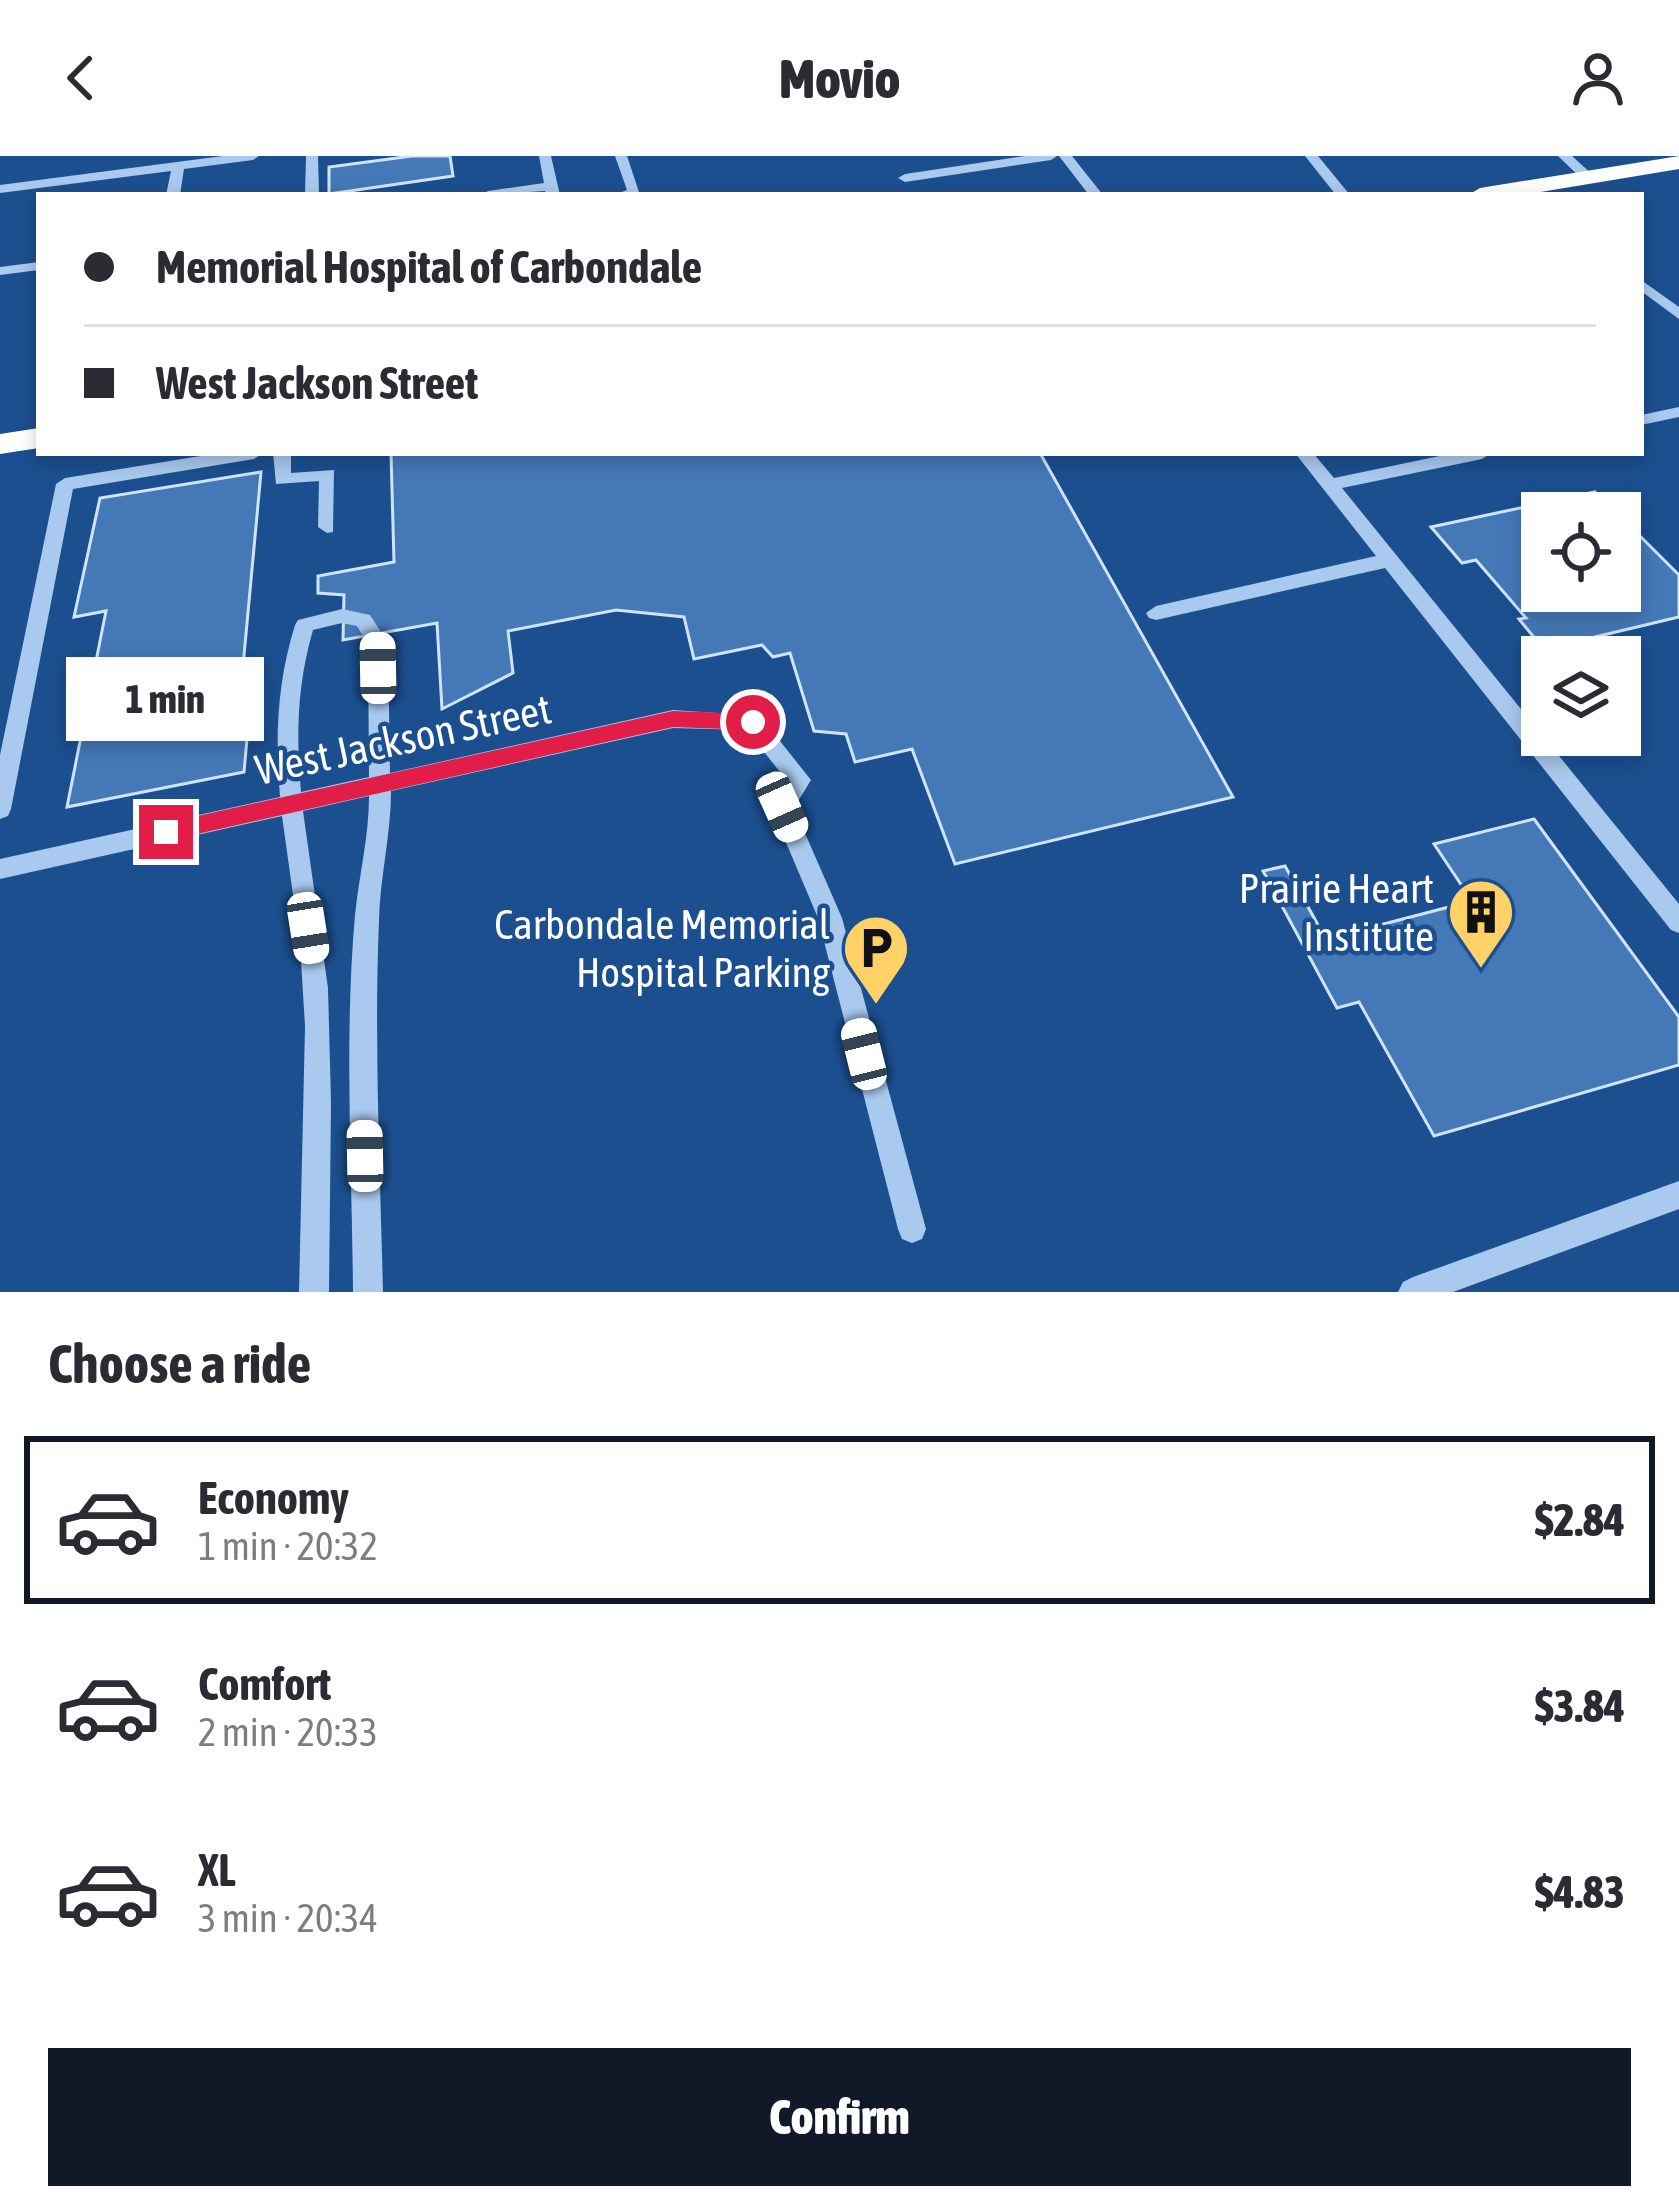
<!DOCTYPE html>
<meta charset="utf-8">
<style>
:root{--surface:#fff;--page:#f7f7f7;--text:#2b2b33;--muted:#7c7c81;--line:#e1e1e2;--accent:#111827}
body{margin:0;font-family:"Asap Condensed",sans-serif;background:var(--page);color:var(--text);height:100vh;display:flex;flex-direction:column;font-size:45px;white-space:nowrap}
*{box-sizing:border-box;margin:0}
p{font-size:39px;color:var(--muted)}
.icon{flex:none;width:66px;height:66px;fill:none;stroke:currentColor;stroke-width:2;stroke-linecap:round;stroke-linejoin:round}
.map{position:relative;height:1136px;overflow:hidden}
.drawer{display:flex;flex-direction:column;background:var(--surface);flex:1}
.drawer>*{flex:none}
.top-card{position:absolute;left:36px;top:36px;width:1608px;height:264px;border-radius:0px;box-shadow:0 6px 18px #0003;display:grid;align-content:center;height:264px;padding:0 48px;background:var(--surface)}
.buttons{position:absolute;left:1521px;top:336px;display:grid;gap:24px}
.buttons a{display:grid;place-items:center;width:120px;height:120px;border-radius:0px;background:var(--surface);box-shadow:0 6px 18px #0003;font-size:60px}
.end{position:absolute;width:54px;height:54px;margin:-27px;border:15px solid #e11d48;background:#fff;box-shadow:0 0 0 6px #fff}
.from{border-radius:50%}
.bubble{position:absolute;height:84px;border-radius:0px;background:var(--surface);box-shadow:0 6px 18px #0003;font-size:39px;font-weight:800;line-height:84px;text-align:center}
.car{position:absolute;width:36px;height:72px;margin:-36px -18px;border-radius:15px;box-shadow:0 0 9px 3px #0007;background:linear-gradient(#fff 24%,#345 0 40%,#fff 0 76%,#345 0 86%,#fff 0)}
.top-card b{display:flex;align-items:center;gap:42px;height:114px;font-size:45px}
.top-card b+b{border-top:3px solid var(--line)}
.top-card i{width:30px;height:30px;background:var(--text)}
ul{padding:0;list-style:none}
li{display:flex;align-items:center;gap:36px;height:168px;margin:0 24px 18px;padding:0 24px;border:6px solid transparent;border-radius:0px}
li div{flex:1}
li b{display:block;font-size:45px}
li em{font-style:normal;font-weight:800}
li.on{border-color:var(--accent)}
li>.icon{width:108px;height:108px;stroke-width:1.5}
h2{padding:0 48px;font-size:54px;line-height:144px}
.primary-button{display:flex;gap:24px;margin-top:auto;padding:24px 48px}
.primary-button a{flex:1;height:138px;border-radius:0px;background:var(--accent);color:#fff;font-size:48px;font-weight:800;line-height:138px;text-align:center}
header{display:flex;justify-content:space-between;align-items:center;height:156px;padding:0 48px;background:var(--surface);font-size:54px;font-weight:800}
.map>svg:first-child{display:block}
.building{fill:#4478b7;stroke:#cfe3fa;stroke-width:3}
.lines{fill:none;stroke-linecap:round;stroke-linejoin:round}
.minor{fill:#a9c9ee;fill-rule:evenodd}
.highway{fill:#fff;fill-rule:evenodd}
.route{fill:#e11d48}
.labels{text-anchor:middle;stroke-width:9;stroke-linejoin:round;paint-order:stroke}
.street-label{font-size:42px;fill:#fff;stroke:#1b4f8f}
.poi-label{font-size:42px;fill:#fff;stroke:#1b4f8f;text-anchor:end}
</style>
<header><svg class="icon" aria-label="back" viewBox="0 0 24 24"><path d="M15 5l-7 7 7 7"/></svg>Movio<svg class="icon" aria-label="person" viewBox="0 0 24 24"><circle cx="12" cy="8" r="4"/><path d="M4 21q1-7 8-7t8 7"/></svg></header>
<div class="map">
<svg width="1679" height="1136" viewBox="0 0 1679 1136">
<rect width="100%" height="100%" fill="#1b4f8f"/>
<g class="building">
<path d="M412,0H450L453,20L329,38V11Z"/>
<path d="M391,297H1040L1233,641L955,708L912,593L855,606L846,578L814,575L790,497L773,501L762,489L694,503L684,461L616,454L508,475L513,517L442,553L437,467L343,484L344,439L318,437V420L394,406Z"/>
<path d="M261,316L238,564L249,561L244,616L67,651L106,455L74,461L100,342Z"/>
<path d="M1595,336L1617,357H1542V435H1620V360L1679,419V461L1595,481L1602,490L1550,501L1519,463L1526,462L1476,404L1462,407L1431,371Z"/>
<path d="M1534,663L1679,861V909L1434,980L1359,846L1337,852L1263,715L1285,710L1326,783L1472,745L1434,688Z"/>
</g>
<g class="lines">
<g class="minor">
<path d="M223,0H259L253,4L184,13L180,39H166L171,15L0,37V29Z"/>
<path d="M306,0H318L319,39H305Z"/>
<path d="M539,0H551L560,39H546L545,35L481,39L488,35L544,27Z"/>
<path d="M615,0H627L640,39H614L627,34Z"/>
<path d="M1025,0H1057L1051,4L905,26L898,22L905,18Z"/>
<path d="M1059,0H1072L1103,39H1089Z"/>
<path d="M1305,0H1318L1350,39H1336Z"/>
<path d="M1558,0H1572L1595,21L1583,24Z"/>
<path d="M39,106V114L0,119V111Z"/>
<path d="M1641,124L1679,151V163L1641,135Z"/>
<path d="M1679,251V261L1641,269V259Z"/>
<path d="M219,297H263L254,303L73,333L11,653L8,660L0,663V599L56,328L65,322Z"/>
<path d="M273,297H291V317L334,314L333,376L327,377L318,371L319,325L276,328Z"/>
<path d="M1295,297H1313L1334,322L1454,297H1491L1482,303L1342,332L1679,748V777L1671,774L1385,412L1156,464L1149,462L1146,457L1156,450L1376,400Z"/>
<path d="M342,453L370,459L388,487L390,617L673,554L760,560L811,624L794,652L842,762L926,1073L922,1083L912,1087L902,1083L898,1073L818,762L771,651L787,625L747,574L673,572L391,635C391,679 380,721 379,764C374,888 380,1012 383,1136H353C352,1011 344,883 355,759C359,719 369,681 369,640L303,655L328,832L331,946L329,1136H299L305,870L300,789L282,660L0,723V703L280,641C275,581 277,527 295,469L298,464ZM342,467L357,470L368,488L369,621L301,636C296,580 297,529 313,474Z"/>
<path d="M1679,1025V1053L1453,1136H1398L1403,1126L1413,1121Z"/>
</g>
<g class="highway">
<path d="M1679,0V13L1522,39H1468L1480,32Z"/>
<path d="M39,272V292L0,298V278Z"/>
</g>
</g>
<path class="route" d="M673,555L753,558L763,566L753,574L673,571L166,685L155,676L166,667Z"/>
<defs>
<g id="building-pin" transform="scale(3.45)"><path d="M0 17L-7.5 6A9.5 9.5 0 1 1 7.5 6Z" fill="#ffd166" stroke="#1b4f8f"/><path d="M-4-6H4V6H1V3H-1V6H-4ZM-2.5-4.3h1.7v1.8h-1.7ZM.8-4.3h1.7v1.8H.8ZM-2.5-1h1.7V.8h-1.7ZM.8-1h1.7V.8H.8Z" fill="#111"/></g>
<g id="parking-pin" transform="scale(3.45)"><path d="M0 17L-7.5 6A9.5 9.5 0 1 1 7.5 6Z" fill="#ffd166" stroke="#1b4f8f"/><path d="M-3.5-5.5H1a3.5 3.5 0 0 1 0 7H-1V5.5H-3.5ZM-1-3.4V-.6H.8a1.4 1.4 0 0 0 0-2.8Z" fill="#111"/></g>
</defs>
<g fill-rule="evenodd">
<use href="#building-pin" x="1481" y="756"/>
<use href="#parking-pin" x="876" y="792"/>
</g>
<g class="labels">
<g class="street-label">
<text transform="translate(403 583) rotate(-12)" y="15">West Jackson Street</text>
</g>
<g class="poi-label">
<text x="1434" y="747">Prairie Heart<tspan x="1434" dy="48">Institute</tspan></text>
<text x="830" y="783">Carbondale Memorial<tspan x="830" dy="48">Hospital Parking</tspan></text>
</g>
</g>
</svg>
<div class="buttons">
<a><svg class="icon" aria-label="locate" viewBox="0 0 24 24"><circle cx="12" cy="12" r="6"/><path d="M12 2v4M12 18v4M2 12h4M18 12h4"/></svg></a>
<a><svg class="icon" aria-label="layers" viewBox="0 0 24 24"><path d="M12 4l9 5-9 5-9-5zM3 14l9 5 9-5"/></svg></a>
</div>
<i class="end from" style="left:753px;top:566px"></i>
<i class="end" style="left:166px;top:676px"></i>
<div class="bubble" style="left:66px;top:501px;width:198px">1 min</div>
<i class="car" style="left:378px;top:512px;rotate:359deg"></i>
<i class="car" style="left:782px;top:651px;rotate:156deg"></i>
<i class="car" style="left:308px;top:772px;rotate:171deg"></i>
<i class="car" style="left:864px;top:898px;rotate:346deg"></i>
<i class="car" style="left:365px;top:1000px;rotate:359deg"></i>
<div class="top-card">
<b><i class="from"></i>Memorial Hospital of Carbondale</b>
<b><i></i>West Jackson Street</b>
</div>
</div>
<section class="drawer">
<h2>Choose a ride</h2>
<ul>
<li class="on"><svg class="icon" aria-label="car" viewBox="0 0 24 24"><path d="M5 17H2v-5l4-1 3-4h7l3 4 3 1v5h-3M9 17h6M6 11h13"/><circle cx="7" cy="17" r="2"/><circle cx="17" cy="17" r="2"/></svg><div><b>Economy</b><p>1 min · 20:32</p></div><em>$2.84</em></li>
<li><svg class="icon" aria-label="car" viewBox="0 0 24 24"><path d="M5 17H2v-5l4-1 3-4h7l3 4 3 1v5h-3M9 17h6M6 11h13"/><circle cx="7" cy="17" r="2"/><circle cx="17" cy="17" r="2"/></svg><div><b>Comfort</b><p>2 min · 20:33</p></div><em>$3.84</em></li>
<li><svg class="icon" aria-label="car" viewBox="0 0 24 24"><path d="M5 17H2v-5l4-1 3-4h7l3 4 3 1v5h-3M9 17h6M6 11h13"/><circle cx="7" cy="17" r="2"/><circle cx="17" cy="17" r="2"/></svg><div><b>XL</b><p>3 min · 20:34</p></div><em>$4.83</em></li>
</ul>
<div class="primary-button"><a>Confirm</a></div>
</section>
